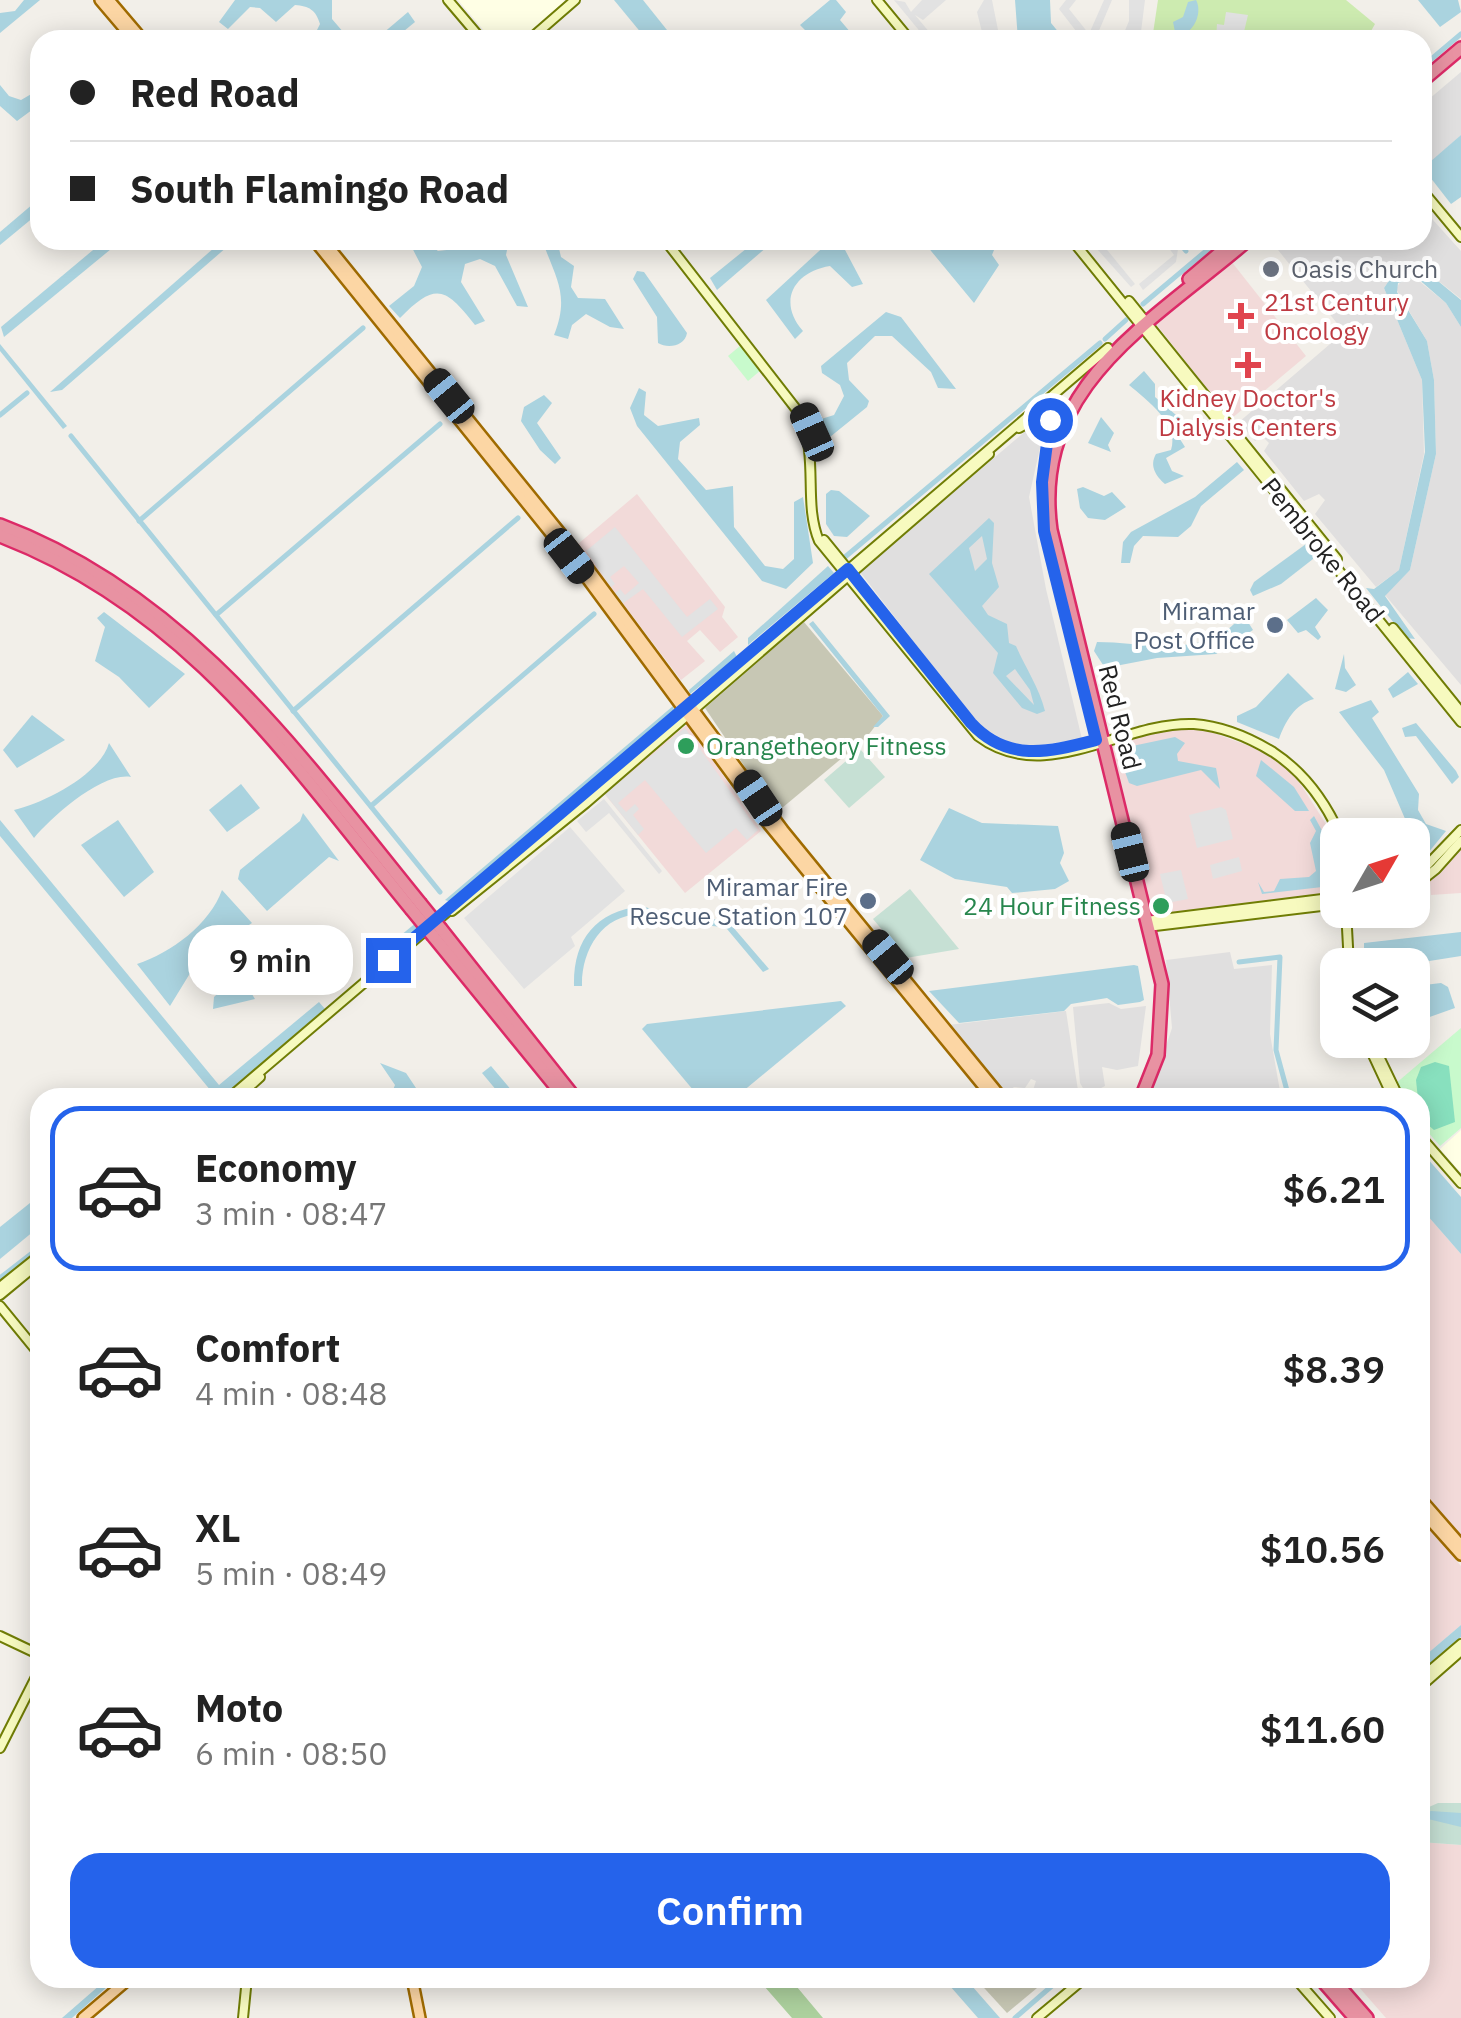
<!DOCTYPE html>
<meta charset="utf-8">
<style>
:root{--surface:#fff;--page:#f2f2f2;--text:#222;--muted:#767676;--line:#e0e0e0;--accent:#2563eb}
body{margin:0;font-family:"IBM Plex Sans",sans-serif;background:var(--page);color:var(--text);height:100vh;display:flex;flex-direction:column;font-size:38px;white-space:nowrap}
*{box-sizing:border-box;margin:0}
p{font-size:32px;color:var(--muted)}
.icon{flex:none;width:55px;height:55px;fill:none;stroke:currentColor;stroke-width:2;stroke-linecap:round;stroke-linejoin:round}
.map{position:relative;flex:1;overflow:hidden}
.panel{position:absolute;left:30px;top:1088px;width:1400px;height:900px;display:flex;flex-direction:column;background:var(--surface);border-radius:30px;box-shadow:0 5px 25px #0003}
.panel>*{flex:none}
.hud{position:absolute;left:30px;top:30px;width:1402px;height:220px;border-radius:30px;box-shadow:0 5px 25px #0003;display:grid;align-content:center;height:220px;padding:0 40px;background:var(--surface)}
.needle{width:65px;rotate:51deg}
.controls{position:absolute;left:1320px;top:818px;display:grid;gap:20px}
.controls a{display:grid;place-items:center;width:110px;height:110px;border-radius:20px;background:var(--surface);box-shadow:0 5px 25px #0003;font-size:50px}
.end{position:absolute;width:45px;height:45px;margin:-22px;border:12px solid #2563eb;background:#fff;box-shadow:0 0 0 5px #fff}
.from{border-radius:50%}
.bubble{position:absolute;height:70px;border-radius:30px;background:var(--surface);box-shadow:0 5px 25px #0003;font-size:32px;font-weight:600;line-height:70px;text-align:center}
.car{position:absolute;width:30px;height:60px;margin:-30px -15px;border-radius:12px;box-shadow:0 0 8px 2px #0007;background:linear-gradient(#222 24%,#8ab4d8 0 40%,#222 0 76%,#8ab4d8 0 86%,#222 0)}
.hud b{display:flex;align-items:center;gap:35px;height:95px;font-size:38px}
.hud b+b{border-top:2px solid var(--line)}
.hud i{width:25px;height:25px;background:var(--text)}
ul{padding:18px 0 0;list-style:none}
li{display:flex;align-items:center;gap:30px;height:165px;margin:0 20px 15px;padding:0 20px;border:5px solid transparent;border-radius:30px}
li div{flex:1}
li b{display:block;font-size:38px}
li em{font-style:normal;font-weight:600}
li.on{border-color:var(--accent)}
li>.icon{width:90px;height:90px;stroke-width:1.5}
.action{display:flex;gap:20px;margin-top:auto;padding:20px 40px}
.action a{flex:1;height:115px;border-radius:30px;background:var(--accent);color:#fff;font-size:40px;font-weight:600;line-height:115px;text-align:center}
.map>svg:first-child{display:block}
.residential{fill:#e0dfdf}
.commercial{fill:#f2dad9}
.education{fill:#ffffe5}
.construction{fill:#c7c7b4}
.grass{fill:#cdebb0}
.forest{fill:#add19e}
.wetland{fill:#c6e0d4}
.park{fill:#c8facc}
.pitch{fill:#88e0be}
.parking{fill:#e2e2e2}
.water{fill:#aad3df;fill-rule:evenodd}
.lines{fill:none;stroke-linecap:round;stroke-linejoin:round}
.canal{stroke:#aad3df;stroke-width:5}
.secondary-casing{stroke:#707d05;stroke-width:12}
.primary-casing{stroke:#a06b00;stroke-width:14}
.highway-casing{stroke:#dc2a67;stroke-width:16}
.secondary{stroke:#f7fabf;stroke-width:8}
.primary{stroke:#fcd6a4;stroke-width:9}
.highway{stroke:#e892a2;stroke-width:11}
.highway-bridge-casing{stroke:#dc2a67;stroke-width:16;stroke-linecap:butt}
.highway-bridge{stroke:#e892a2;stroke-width:11}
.route{stroke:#2563eb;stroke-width:12}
.worship-dot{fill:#6b7280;stroke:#fff;stroke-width:4}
.health-dot{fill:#e0444e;stroke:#fff;stroke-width:4}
.service-dot{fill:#5c6f8a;stroke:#fff;stroke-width:4}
.leisure-dot{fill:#2e9e5b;stroke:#fff;stroke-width:4}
.labels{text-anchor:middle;stroke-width:8;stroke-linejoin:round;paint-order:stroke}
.worship-label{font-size:25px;fill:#5b616d;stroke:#fff;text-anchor:start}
.health-label{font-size:25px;fill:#be3a42;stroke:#fff;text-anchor:start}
.street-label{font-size:25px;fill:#222;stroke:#fff}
.service-label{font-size:25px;fill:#4e5e75;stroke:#fff;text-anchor:end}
.leisure-label{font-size:25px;fill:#27864d;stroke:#fff;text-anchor:start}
</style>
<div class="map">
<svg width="1461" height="2018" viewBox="0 0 1461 2018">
<rect width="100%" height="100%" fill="#f2efe9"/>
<g class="residential">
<path d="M1461,72V135L1423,169L1422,105Z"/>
<path d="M1423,201L1424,210L1461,251V299L1416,263L1396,270L1384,288L1422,380L1424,454L1399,570L1376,587L1315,514L1325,500L1319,494L1304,501L1264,451L1269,443L1262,436L1255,441L1239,422L1344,332L1270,240H1422Z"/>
<path d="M1413,276L1446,303L1461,327V685L1385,595L1410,570L1436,454L1434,380L1427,341L1396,289L1402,279Z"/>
<path d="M1035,423L1044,430L1029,497L1046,589L1082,739L1019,748L978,725L860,572Z"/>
<path d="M1230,952L1234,969L1272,965L1270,1034L1281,1097H1149L1172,1028L1166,960Z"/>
<path d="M1109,1003L1121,1009L1146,1006L1138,1066L1117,1070L1102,1067L1105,1086L1087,1095L1080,1083L1073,1007Z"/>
<path d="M1066,1011L1079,1097H1052L1033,1090L1036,1081L1031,1079L1025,1088L1014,1087L1004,1094L948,1025Z"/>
</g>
<g class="commercial">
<path d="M1231,261L1306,356L1231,419L1156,324Z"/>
<path d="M637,494L725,607L722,617L738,637L720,652L700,630L687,641L705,661L681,680L578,544Z"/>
<path d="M688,724L761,831L685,893L603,792Z"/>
<path d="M1197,727L1266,752L1296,777L1333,835L1337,895L1155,918L1149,915L1110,750L1112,744L1158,731Z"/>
<path d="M1461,844V893L1431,895L1430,881Z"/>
<path d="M1420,1207L1461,1254V1536L1420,1489Z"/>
<path d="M1420,1519L1461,1566V1625L1420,1660Z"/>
<path d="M1420,1842L1461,1845V2018H1386L1351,1978H1420Z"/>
</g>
<g class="education">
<path d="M458,0H563L565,2L521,40H492Z"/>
<path d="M1461,1130V1173L1440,1149Z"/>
</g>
<g class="construction">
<path d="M804,622L883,716L866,738L776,813L705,708Z"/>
<path d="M975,1978H1049L1007,2013Z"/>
</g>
<path class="grass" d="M1158,0H1346L1375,24L1366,40H1152Z"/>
<path class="forest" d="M757,1978H807L797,1987L823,2018H792Z"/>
<g class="wetland">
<path d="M860,749L885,777L849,808L824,780Z"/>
<path d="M910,889L959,949L906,958L873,919Z"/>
<path d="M1438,1803H1461V1845L1420,1842V1811Z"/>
</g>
<g class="park">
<path d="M740,346L761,370L748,381L728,356Z"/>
<path d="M1461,1028V1128L1440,1146L1420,1123V1098L1402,1097L1395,1084Z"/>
</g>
<path class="pitch" d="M1435,1062L1449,1066L1455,1122L1434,1130L1420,1118L1416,1080L1421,1067Z"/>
<g class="parking">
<path d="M894,0L905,2L911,12L922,0H946L923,20L915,15L936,40H927Z"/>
<path d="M984,0H992L1000,40H984L977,12Z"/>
<path d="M1066,0H1076L1069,9L1089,34L1104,0H1112L1095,40H1083L1059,9Z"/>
<path d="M1129,0H1145L1141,32L1138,40H1121L1129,21Z"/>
<path d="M1226,12L1248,15L1242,40H1216L1217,24L1224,25Z"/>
<path d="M1089,240H1099L1135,284L1131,287Z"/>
<path d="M1163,240H1170L1178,249L1176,262L1143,290L1139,284L1174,255Z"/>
<path d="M615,527L687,617L710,599L718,609L682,637L643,589L622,604L614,594L620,589L625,595L639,583L624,566L610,577L615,584L611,587L586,551Z"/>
<path d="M685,728L758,830L747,840L736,828L706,853L645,780L618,803L626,812L635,804L639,809L633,815L644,829L638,835L605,794Z"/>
<path d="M604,799L662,871L659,874L609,813L586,832L577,821Z"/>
<path d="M1221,807L1226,810L1233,839L1197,848L1189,815Z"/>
<path d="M570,827L625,891L571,937L575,946L524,989L464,918Z"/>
<path d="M1239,857L1242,871L1213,879L1210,865Z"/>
<path d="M1181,870L1188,899L1167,903L1160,874Z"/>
</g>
<g class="water">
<path d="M24,0H40L0,33V13L15,11Z"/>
<path d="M235,0H332V19L350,40H312L320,24C316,10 309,6 295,5L276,22L260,8L250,7L228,29L219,22Z"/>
<path d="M614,0H643L675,40H647Z"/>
<path d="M830,0H836L846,12L840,20L857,40H827L817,30L809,34L800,25Z"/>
<path d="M1015,0H1050L1051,23L1065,40H1018Z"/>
<path d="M1196,0C1202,11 1196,27 1186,33L1175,32L1173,22L1183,17L1188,2Z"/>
<path d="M1418,0H1458L1461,12L1440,27Z"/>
<path d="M408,12L415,22L393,40H375Z"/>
<path d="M0,85L9,96L21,100L40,89V104L17,121L0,106Z"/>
<path d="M1461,135V197L1451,204L1423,168Z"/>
<path d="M40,198V212L0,245V232Z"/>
<path d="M105,240H122L4,337L1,327Z"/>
<path d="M223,240H235L62,390L50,392Z"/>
<path d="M408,240H424L438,251L455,249L468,240H509L506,255L528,307L517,306L495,266L480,259L465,264L461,282L485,321L475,325C446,288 436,281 400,318L389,306L414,286L422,267Z"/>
<path d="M542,240H557L561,257L574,266L571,287L578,298L605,299L624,329L610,327L586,314L572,325L568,339L554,335C570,295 556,279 542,240Z"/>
<path d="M757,240H775L717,290L710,278Z"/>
<path d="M831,240L844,248L863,284L852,287L830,266C794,272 777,301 803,331L795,339L766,300Z"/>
<path d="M922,240H971L979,244L989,240L996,245L992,255L999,265L974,303Z"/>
<path d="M1416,263L1461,300V327L1446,303L1416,277L1398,283L1397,292L1427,341L1434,380L1436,454L1410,570L1385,596L1415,639L1406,638L1366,588L1374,589L1399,570L1425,452L1422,380L1384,288L1396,270Z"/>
<path d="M637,271L644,272L687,333C685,346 668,349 658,343L657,317L633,279Z"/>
<path d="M886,312L901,317L956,389L938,388L931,372L892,336H875L847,363L849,380L869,401L867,407L825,441L818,420L834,415L844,396L840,385L822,373L821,366Z"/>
<path d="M0,344L67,426L63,429L0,351Z"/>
<path d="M1144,371L1155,384V397L1183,421L1178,436L1185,447L1166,458L1172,471L1184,476L1165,484C1156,476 1149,466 1156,454L1171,450C1180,425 1147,400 1129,385Z"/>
<path d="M639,388L646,392L644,415L658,426L699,418L700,425L680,442L678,459L706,490L733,486L734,527L765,566L783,569L794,559V502L803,497L813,563L786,589L762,581L637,426L630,408Z"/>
<path d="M544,395L552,403L537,423L561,458L555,464L540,450L521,421L524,407Z"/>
<path d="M1101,417L1114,433L1108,445L1111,452L1088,443Z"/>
<path d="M1237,462L1244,470L1201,506L1191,526L1178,537L1143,536L1134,546L1130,563H1121L1123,542L1131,532L1195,497Z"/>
<path d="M1083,487L1104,496L1112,492L1126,507L1105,520L1088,518L1080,508L1077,489Z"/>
<path d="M831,490L839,491L870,516L847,537L834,536L826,524V494Z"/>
<path d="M989,518L994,523L992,563L999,587L982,606L988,615L1007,624L1009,643L1016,646C1026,669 1039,687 1045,711L1037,714L1022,708L993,673L998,653L929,574ZM982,536L987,559L975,571L969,548ZM1015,669L1030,690L1034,705L1006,676Z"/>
<path d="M1306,544L1315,554L1313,559L1281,584L1253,596L1250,590L1254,582Z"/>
<path d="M828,566L834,573L748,645V638Z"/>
<path d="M1316,598L1328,610L1315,627L1321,637L1318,640L1306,630L1298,633L1287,620Z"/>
<path d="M104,612L185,674L149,708L119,677L95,661L105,627L97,618Z"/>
<path d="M1243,614L1253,630L1216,654L1157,658L1105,668L1094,651L1097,642C1146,642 1208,661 1243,614Z"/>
<path d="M813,621L890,716L878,727H873L883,716L809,624Z"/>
<path d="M734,651L737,657L690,694L689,690Z"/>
<path d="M1344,654L1345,668L1356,685L1346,692L1335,689Z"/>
<path d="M1408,672L1418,684L1393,698L1388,689Z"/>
<path d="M1288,673L1314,699C1295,704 1285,722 1279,739L1237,722V716L1256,707Z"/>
<path d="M1371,700L1379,712L1372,718L1419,794L1418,810L1426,824L1446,831L1419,864L1414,861L1412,835L1384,770L1339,712Z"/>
<path d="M673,706L674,710L451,902L445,900Z"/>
<path d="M32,715L65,740L17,768L3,750Z"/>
<path d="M1416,723L1456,771L1459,777L1452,784L1416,736L1405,737L1402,728Z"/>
<path d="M1175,737L1185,743L1177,754L1178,761L1216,768L1220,789L1201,770L1137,786L1129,783L1119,755L1123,748Z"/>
<path d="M109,743L131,777C101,772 51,818 34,838L14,810C44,803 100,775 109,743Z"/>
<path d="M1261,760L1294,787L1309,811H1295L1256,776Z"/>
<path d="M241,784L260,808L227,832L209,810Z"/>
<path d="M949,808L982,823L1058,826L1064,853L1060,863L1069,881L1055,889L1012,893L1007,887L955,879L920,860Z"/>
<path d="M303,813L339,861L329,857L267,911L238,879L240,870L300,821Z"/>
<path d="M1314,816L1325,836L1331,886L1262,894L1258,882L1264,892L1274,891L1280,879L1309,877L1316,871L1310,843L1316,831L1310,820Z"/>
<path d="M0,820L219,1085L319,1002L325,1009L229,1091L230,1097H216L0,836Z"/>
<path d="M118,820L154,872L124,897L81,845Z"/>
<path d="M222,890L252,923L200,957L170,1006L137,964C171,953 210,924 222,890Z"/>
<path d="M641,906L686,918L727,920L769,969L763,972L727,929C711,923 696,927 679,925C668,924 660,916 649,915C605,909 581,948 582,986H574C573,940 595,912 641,906Z"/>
<path d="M417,922L420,927L371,970L367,963Z"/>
<path d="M1461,932V956L1404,965H1364V943Z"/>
<path d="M1134,965L1138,966L1144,1000L1140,1002L1118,1005L1107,998L1071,1004L1064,1011L959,1023L929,991Z"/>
<path d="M239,973L255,999L213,1009L214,997Z"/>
<path d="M1441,983L1448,987L1455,1008L1424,1019L1422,1034L1416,1038L1413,1012L1423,1001L1416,986Z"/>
<path d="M841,1001L846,1006L736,1097H699L642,1029L647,1024Z"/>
<path d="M380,1063L406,1073L422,1097H390L395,1085Z"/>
<path d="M491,1066L512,1091L508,1097H502L482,1073Z"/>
<path d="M1420,1150L1461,1197V1254L1420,1207Z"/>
<path d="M40,1195V1226L0,1259V1227Z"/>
<path d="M1461,1625V1637L1420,1673V1660Z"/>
<path d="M1431,1811L1461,1813V1827L1428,1819L1425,1814Z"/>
<path d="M108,1978H117L72,2018H62Z"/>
<path d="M943,1978H965L1000,2018H978Z"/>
</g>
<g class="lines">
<g class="canal">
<path d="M1422,67L1461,34"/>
<path d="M1177,240L1186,251"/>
<path d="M1143,304L1219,240"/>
<path d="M1105,339L1126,320"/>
<path d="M0,415L27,393"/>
<path d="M71,436L440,892"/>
<path d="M139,521L363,328"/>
<path d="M845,557L1100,343"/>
<path d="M216,615L440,424"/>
<path d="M293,711L518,518"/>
<path d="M371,806L594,614"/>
<path d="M1239,962L1280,957L1276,1050L1289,1098"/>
<path d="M0,1278L40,1247"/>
<path d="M1015,2018L1061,1978"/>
</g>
<g class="secondary-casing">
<g id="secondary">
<path d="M448,0L482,40"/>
<path d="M877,0L910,40"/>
<path d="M529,40L575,0"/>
<path d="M1422,190L1461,237"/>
<path d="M665,240L800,414C819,460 803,502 819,541L978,736C1046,787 1121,721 1194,724C1221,726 1250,738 1273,752C1305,773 1325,801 1340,835"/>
<path d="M1072,240L1461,722"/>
<path d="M1129,301L1337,559"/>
<path d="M1019,428L1045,413L1068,411"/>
<path d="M824,540L850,572"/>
<path d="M1393,628L1461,712"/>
<path d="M1412,881L1461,830"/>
<path d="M1412,888L1436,869L1461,841"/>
<path d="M1346,910L1349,965"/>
<path d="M452,911L586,803L989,454"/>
<path d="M1146,921L1338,897"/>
<path d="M1147,927L1338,904"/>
<path d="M1366,1040L1393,1098"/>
<path d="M1371,1040L1399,1098"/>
<path d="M229,1098L1108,348"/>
<path d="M237,1098L260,1077"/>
<path d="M1420,1136L1461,1183"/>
<path d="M0,1287L40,1255"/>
<path d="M0,1295L40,1262"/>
<path d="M0,1306L40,1355"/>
<path d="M0,1636L40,1655"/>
<path d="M1420,1679L1461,1644"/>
<path d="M1420,1687L1461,1651"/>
<path d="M0,1748L40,1669"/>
<path d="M1295,1978L1330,2018"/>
<path d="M243,2018L247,1978"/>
<path d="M1037,2018L1085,1978"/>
</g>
</g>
<g class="primary-casing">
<g id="primary">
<path d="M100,0L134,40"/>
<path d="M109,0L143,40"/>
<path d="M314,240L586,577L769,825L993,1098"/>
<path d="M323,240L575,551L783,830L1002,1098"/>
<path d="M1420,1498L1461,1545"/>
<path d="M1420,1509L1461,1555"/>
<path d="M412,1978L420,2018"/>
<path d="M83,2018L130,1978"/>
</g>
</g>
<g class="highway-casing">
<g id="highway">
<path d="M1422,81L1461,48"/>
<path d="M1189,279L1235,240"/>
<path d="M1038,416L1050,419L1051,435"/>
<path d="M0,525C187,595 299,754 420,903"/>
<path d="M0,536C188,608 289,760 411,909"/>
<path d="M441,929L575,1098"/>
<path d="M433,936L565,1098"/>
<path d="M1141,1098L1158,1055L1162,984L1051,530C1031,385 1153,322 1248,240"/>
<path d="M1320,1978L1355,2018"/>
<path d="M1332,1978L1367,2018"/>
</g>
</g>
<use href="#secondary" class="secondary"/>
<use href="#primary" class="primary"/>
<use href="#highway" class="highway"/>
<g class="highway-bridge-casing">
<g id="highway-bridge">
<path d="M420,903L441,929"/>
<path d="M411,909L433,936"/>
</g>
</g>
<use href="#highway-bridge" class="highway-bridge"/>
</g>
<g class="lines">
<path class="route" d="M388,960L848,569L971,723C1008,763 1049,752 1096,740L1044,531L1042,482L1050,420"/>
</g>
<circle class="worship-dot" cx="1271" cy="269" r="10"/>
<g class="health-dot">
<path d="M1236 301h10v10h10v10h-10v10h-10v-10h-10v-10h10z"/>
<path d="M1243 350h10v10h10v10h-10v10h-10v-10h-10v-10h10z"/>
</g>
<g class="service-dot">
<circle cx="1275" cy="625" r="10"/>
<circle cx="868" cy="901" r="10"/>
</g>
<g class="leisure-dot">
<circle cx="686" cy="746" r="10"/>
<circle cx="1161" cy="906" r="10"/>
</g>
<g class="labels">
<g class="worship-label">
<text x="1291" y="278">Oasis Church</text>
</g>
<g class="health-label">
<text x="1264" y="311">21st Century<tspan x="1264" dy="29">Oncology</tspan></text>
<text x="1248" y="407" text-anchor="middle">Kidney Doctor's<tspan x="1248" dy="29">Dialysis Centers</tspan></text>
</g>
<g class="street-label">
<text transform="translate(1323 550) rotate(51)" y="9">Pembroke Road</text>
<text transform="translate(1120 717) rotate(76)" y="9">Red Road</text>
</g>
<g class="service-label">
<text x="1255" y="620">Miramar<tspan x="1255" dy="29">Post Office</tspan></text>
<text x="848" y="896">Miramar Fire<tspan x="848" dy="29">Rescue Station 107</tspan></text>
</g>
<g class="leisure-label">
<text x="706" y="755">Orangetheory Fitness</text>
<text x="1141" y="915" text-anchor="end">24 Hour Fitness</text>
</g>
</g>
</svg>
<div class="controls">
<a><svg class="needle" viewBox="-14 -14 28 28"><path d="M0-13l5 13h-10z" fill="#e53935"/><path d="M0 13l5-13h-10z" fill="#767676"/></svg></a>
<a><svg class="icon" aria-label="layers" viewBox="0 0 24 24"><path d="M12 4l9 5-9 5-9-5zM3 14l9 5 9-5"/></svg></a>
</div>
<i class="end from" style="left:1050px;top:420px"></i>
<i class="end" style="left:388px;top:960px"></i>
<div class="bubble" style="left:188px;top:925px;width:165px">9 min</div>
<i class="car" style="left:449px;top:396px;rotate:321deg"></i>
<i class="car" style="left:812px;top:432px;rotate:336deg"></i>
<i class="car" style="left:569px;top:556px;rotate:142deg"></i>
<i class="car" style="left:758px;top:798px;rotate:326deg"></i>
<i class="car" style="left:1130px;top:852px;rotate:346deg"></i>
<i class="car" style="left:888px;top:957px;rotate:320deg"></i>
<div class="hud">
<b><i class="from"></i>Red Road</b>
<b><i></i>South Flamingo Road</b>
</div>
<section class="panel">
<ul>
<li class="on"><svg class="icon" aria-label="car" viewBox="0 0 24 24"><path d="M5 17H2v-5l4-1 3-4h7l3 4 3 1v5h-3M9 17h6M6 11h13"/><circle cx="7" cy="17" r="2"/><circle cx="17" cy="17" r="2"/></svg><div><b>Economy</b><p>3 min · 08:47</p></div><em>$6.21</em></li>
<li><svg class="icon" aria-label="car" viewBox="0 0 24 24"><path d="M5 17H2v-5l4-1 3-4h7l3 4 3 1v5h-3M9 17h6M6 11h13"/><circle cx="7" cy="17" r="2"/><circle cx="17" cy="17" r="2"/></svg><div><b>Comfort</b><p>4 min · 08:48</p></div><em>$8.39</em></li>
<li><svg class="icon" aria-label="car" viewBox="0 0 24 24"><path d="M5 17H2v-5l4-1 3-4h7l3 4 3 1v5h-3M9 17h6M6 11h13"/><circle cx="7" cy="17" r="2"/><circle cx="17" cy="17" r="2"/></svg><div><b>XL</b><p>5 min · 08:49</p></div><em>$10.56</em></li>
<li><svg class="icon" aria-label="car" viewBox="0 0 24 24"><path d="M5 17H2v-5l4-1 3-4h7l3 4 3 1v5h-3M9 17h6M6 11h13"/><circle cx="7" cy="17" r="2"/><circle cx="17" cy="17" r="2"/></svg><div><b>Moto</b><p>6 min · 08:50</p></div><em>$11.60</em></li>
</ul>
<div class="action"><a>Confirm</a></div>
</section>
</div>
